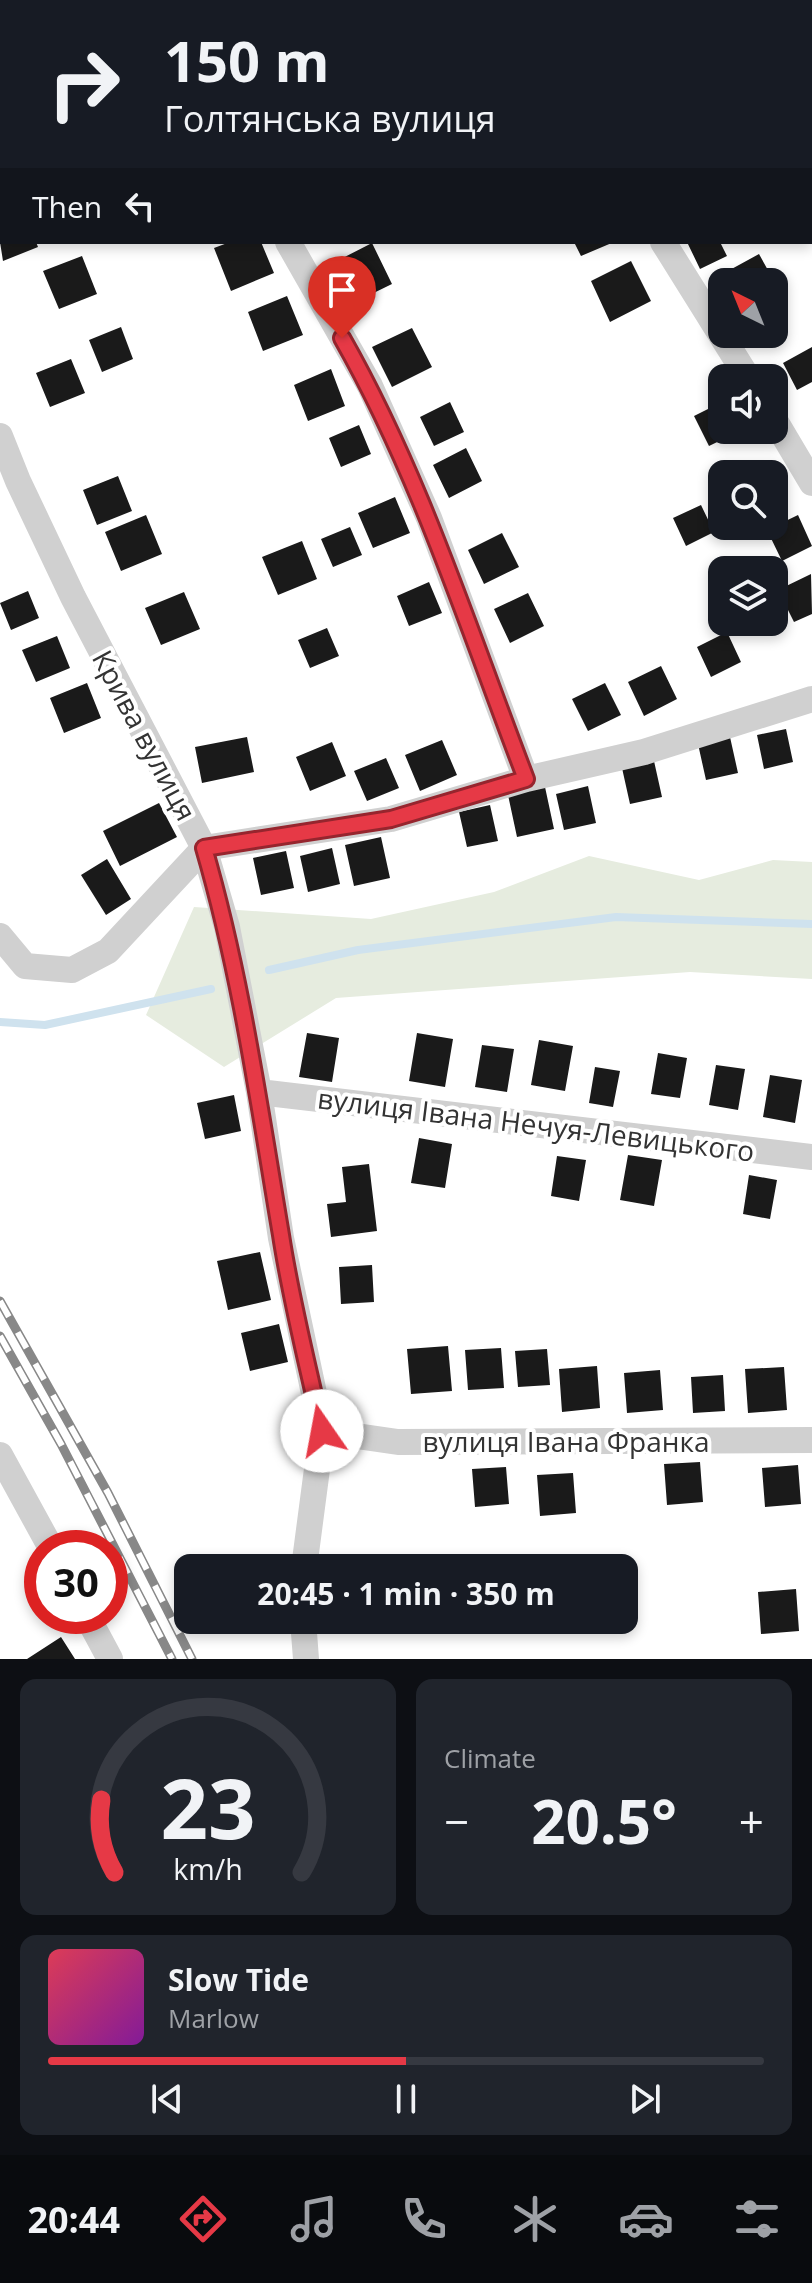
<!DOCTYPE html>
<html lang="en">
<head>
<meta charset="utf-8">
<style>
  :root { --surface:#171b24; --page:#20242c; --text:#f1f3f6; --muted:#9ea1a6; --line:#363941; --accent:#e63946 }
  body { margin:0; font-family:"Open Sans",sans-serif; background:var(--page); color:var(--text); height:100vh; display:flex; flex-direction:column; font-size:30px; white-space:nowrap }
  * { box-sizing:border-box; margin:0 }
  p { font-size:26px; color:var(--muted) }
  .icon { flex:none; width:44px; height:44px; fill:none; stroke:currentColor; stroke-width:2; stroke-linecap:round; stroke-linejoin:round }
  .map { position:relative; height:1659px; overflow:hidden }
  .details { display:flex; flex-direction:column; gap:20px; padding:20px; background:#0d0f14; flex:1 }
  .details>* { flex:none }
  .top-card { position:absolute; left:0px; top:0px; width:812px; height:244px; box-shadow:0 4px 12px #0003; background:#171b24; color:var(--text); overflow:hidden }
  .needle { width:52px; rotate:317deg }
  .fabs { position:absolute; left:708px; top:268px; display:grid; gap:16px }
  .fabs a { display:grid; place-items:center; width:80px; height:80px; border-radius:16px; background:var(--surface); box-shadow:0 4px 12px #0003; font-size:40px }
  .speed { position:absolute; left:24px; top:1530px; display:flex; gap:16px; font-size:40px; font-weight:700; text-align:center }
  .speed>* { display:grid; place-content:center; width:104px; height:104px; border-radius:50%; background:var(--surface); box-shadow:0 4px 12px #0003; line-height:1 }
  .speed .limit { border:12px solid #d22; background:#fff; color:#111 }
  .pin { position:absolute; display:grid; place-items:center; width:68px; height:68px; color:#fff; margin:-82px -34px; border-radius:50% 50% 50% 0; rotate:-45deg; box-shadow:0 0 8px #0007 }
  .pin .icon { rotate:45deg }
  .me { position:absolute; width:88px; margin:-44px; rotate:348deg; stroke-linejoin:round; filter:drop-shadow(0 0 6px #0008) }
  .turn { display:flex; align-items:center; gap:28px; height:168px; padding:0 32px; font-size:36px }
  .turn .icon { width:104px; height:104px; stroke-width:2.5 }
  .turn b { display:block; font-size:56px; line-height:68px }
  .then { display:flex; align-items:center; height:76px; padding:0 32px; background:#0003; gap:16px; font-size:30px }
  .big { font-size:60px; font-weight:700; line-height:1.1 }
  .details .widget { flex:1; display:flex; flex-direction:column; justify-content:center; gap:12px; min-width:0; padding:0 28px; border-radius:16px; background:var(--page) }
  .details .dial { align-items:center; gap:0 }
  .dial svg { height:208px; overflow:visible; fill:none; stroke:var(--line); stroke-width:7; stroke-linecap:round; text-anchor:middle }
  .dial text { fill:var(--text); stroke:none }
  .song { display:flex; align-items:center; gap:24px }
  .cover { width:96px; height:96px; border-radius:12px; background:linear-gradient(135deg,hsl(350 70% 55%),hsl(290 70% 35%)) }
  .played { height:8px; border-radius:4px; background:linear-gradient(90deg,var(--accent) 50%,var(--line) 50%) }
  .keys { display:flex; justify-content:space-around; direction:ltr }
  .heat { display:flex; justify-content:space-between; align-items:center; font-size:44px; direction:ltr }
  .details .tiles { flex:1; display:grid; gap:20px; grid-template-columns:1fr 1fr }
  .widget:last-child { grid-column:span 2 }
  .trip { position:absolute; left:174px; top:1554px; width:464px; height:80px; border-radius:16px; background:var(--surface); box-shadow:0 4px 12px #0003; font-weight:700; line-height:80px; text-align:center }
  .tabs { display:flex; height:128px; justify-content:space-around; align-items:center; background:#090b0e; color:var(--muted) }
  .tabs .icon { width:56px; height:56px }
  .tabs .on { color:var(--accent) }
  .tabs b { font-size:36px; color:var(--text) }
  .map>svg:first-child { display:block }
  .green { fill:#e6ecdf }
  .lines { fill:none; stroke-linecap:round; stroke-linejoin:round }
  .stream { stroke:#cfe2ee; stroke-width:8 }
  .building { fill:#1a1a1a }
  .minor { stroke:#d0d0d0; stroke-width:26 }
  .rail-casing { stroke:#888; stroke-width:9 }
  .rail { stroke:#fff; stroke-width:6; stroke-dasharray:18; stroke-linecap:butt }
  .route-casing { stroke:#96252e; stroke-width:20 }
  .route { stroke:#e63946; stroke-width:14 }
  .labels { text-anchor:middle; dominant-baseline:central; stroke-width:8; stroke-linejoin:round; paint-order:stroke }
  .street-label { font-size:28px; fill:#333; stroke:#fff }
</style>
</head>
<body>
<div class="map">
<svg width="812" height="1659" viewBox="0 0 812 1659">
  <rect width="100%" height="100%" fill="#fff"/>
  <path class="green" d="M 589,856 L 699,880 L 773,860 L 812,862 L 812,979 L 690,972 L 336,998 L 224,1067 L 146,1015 L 194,907 L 371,919 L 494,892 Z"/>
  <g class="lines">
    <path class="stream" d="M 269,970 L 358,950 L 616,917 L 812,924
      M 0,1022 L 45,1025 L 211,989"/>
  </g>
  <path class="building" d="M 0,242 L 36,242 L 38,247 L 3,261 Z
    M 230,242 L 261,242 L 274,273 L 231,291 L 214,248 Z
    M 574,242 L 614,242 L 581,256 Z
    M 687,242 L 720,242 L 727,256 L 700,269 Z
    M 372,243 L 392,284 L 351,304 L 331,264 Z
    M 759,254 L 779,290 L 774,293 L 774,282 L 722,282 L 722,287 L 717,277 Z
    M 82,256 L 97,294 L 59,309 L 43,271 Z
    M 631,261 L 651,301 L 610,322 L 591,281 Z
    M 287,296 L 303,335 L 263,351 L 248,312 Z
    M 121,327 L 133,359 L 102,372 L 89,340 Z
    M 412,328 L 432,367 L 392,387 L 372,347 Z
    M 812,347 L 812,382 L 797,390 L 783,363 Z
    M 71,359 L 85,393 L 50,407 L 36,373 Z
    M 331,369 L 345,406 L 308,421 L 294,385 Z
    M 450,402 L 464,432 L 434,446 L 420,417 Z
    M 722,402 L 722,430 L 742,430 L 709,446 L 694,416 Z
    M 359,425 L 371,454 L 341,467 L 329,438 Z
    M 466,448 L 482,481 L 449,498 L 433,465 Z
    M 118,476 L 132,511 L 97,525 L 83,490 Z
    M 395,497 L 410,533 L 373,548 L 358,513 Z
    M 701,505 L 714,532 L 686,546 L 673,518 Z
    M 146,515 L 162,554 L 121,571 L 105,532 Z
    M 798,515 L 812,546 L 782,561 L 767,530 Z
    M 350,527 L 362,555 L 333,567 L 321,539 Z
    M 502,533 L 519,567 L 484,584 L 468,550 Z
    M 302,541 L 317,579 L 278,595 L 262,557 Z
    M 811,574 L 812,614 L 794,622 L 778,590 Z
    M 429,582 L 442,613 L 409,626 L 397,596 Z
    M 28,591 L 39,618 L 11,630 L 0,603 Z
    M 184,592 L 200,629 L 161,645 L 145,608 Z
    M 528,593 L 544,626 L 510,643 L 494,609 Z
    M 327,628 L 339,656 L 310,668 L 298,640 Z
    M 727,632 L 741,662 L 711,677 L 697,647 Z
    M 57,636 L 70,668 L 36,682 L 22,650 Z
    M 661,666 L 677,699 L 644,716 L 628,682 Z
    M 87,683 L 101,718 L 64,733 L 50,698 Z
    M 605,683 L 621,715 L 588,731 L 572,699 Z
    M 786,729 L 793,762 L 764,769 L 757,735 Z
    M 247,737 L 254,772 L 202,783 L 195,747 Z
    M 730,737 L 738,773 L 706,780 L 698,744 Z
    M 442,740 L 457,775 L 420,791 L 405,755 Z
    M 332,742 L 346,776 L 310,791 L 296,757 Z
    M 386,758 L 399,788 L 367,801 L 354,771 Z
    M 654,761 L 662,797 L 630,804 L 622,768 Z
    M 588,786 L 596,823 L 564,830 L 556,794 Z
    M 545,787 L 554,829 L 517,837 L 508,795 Z
    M 159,803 L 177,837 L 120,866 L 103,831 Z
    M 490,805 L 498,841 L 467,847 L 459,812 Z
    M 381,837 L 390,878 L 354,886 L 345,845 Z
    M 332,848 L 340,884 L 308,892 L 300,856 Z
    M 286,851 L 294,888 L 261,895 L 253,858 Z
    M 107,859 L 131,899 L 106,915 L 81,875 Z
    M 307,1033 L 339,1038 L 332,1082 L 299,1077 Z
    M 417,1033 L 453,1039 L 445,1087 L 409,1081 Z
    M 539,1040 L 573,1046 L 565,1091 L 531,1085 Z
    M 482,1045 L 514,1049 L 507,1092 L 475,1087 Z
    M 658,1053 L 687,1058 L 680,1098 L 651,1094 Z
    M 716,1065 L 745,1069 L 738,1110 L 709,1105 Z
    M 595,1067 L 620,1071 L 613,1107 L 589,1103 Z
    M 770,1075 L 802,1080 L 795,1123 L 763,1117 Z
    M 234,1095 L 241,1131 L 205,1139 L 197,1103 Z
    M 419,1138 L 452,1144 L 445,1188 L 411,1183 Z
    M 628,1155 L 662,1160 L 654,1206 L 620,1200 Z
    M 557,1156 L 586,1160 L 579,1201 L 551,1196 Z
    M 369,1164 L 377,1231 L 331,1237 L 327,1204 L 346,1202 L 342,1167 Z
    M 749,1175 L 777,1180 L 770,1219 L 743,1214 Z
    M 260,1252 L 271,1300 L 228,1310 L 217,1261 Z
    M 372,1265 L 374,1302 L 341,1304 L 339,1267 Z
    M 279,1324 L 288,1362 L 250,1371 L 241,1333 Z
    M 448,1346 L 452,1391 L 411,1394 L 407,1349 Z
    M 501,1348 L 504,1388 L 468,1390 L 465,1350 Z
    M 547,1349 L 550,1385 L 518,1387 L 515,1351 Z
    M 597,1366 L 600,1408 L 562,1412 L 559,1369 Z
    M 784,1367 L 787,1410 L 748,1413 L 745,1369 Z
    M 660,1370 L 663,1410 L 627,1413 L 624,1373 Z
    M 723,1375 L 725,1411 L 693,1413 L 691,1377 Z
    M 700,1462 L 703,1502 L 667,1505 L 664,1464 Z
    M 798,1465 L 801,1504 L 765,1507 L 762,1468 Z
    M 506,1467 L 509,1504 L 475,1507 L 472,1469 Z
    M 573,1473 L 576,1513 L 540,1516 L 537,1475 Z
    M 796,1589 L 799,1631 L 761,1634 L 758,1592 Z
    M 61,1637 L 75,1659 L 27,1659 Z"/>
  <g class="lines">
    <path class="minor" d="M 147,0 L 149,2
      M 494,0 L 496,2
      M 810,77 L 812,76
      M 288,242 L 370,386 L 429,518 L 526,779
      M 663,242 L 748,378
      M 774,419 L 812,483
      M 0,436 L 18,481 L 73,597 L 204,848 L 227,927 L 259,1092 L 281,1238 L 322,1431 L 304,1568
      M 0,936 L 25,966 L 72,970 L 108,951 L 204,848 L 391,819 L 526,779 L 644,752 L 812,699
      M 259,1092 L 812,1157
      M 322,1431 L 398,1442 L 812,1440
      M 0,1455 L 51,1548
      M 87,1616 L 110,1659
      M 303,1620 L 306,1659"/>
    <defs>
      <path id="rail" d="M 0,1301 L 108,1493 L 192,1659
        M 0,1336 L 61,1444 L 172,1659"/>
    </defs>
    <use href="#rail" class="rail-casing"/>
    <use href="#rail" class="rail"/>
  </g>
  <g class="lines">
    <defs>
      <path id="route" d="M 322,1431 C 308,1366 291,1301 281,1235 C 259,1105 241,975 204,848 L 391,819 L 526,779 C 469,631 421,477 342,338"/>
    </defs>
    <use href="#route" class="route-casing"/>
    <use href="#route" class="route"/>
  </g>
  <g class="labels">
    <g class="street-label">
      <text transform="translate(145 735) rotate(62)">Крива вулиця</text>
      <text transform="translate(536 1124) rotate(7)">вулиця Івана Нечуя-Левицького</text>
      <text x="566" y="1441">вулиця Івана Франка</text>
    </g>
  </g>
</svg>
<div class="fabs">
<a><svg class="needle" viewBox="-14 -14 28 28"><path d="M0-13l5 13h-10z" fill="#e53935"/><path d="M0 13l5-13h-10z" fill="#9ea1a6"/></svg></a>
<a><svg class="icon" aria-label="sound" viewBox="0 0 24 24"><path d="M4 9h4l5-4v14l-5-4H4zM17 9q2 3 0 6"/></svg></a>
<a><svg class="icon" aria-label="search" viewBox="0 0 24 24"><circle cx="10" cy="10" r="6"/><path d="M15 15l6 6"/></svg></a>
<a><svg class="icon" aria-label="layers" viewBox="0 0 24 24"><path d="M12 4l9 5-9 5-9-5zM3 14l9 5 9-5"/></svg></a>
</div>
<div class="speed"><div class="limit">30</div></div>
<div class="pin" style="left:342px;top:338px;background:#d93025"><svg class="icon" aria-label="arrive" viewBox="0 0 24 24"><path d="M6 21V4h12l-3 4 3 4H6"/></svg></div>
<svg class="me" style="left:322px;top:1431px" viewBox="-20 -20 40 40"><circle r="19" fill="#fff"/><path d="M0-13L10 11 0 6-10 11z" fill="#e63946"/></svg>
<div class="trip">20:45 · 1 min · 350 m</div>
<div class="top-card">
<div class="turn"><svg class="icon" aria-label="right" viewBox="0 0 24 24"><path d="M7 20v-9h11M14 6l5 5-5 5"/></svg><div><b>150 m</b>Голтянська вулиця</div></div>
<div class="then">Then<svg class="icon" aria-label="left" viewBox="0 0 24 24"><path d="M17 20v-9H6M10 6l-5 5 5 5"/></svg></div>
</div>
</div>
<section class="details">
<div class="tiles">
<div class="widget dial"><svg viewBox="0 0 100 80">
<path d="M14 69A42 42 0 1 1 86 69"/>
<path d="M14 69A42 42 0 0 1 9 41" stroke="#e63946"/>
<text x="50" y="56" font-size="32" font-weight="700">23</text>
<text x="50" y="72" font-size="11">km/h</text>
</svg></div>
<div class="widget"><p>Climate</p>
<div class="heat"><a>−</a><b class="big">20.5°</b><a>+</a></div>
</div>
<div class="widget">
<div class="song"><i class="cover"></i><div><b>Slow Tide</b><p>Marlow</p></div></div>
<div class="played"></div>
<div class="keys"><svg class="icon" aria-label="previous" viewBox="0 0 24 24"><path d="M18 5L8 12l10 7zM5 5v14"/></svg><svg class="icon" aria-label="pause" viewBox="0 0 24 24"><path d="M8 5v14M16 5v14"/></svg><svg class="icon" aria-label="next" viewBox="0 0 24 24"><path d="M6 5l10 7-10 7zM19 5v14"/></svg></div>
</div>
</div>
</section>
<nav class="tabs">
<b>20:44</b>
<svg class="icon on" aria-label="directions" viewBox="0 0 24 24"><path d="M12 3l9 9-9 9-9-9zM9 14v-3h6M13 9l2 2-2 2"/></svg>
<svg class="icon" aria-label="music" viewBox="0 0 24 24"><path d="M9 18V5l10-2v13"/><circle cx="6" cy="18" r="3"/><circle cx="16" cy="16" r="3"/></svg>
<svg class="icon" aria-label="phone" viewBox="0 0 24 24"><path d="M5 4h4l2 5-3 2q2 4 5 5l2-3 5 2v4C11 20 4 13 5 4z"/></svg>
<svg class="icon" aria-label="climate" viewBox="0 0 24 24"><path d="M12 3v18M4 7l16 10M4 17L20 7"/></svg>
<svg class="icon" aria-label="car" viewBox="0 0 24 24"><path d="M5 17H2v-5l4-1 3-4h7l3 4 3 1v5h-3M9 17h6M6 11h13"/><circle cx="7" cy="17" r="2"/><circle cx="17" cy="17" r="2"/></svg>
<svg class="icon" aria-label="filters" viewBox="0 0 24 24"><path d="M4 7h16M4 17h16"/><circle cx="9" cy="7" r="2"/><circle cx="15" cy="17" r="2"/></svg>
</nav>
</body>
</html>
